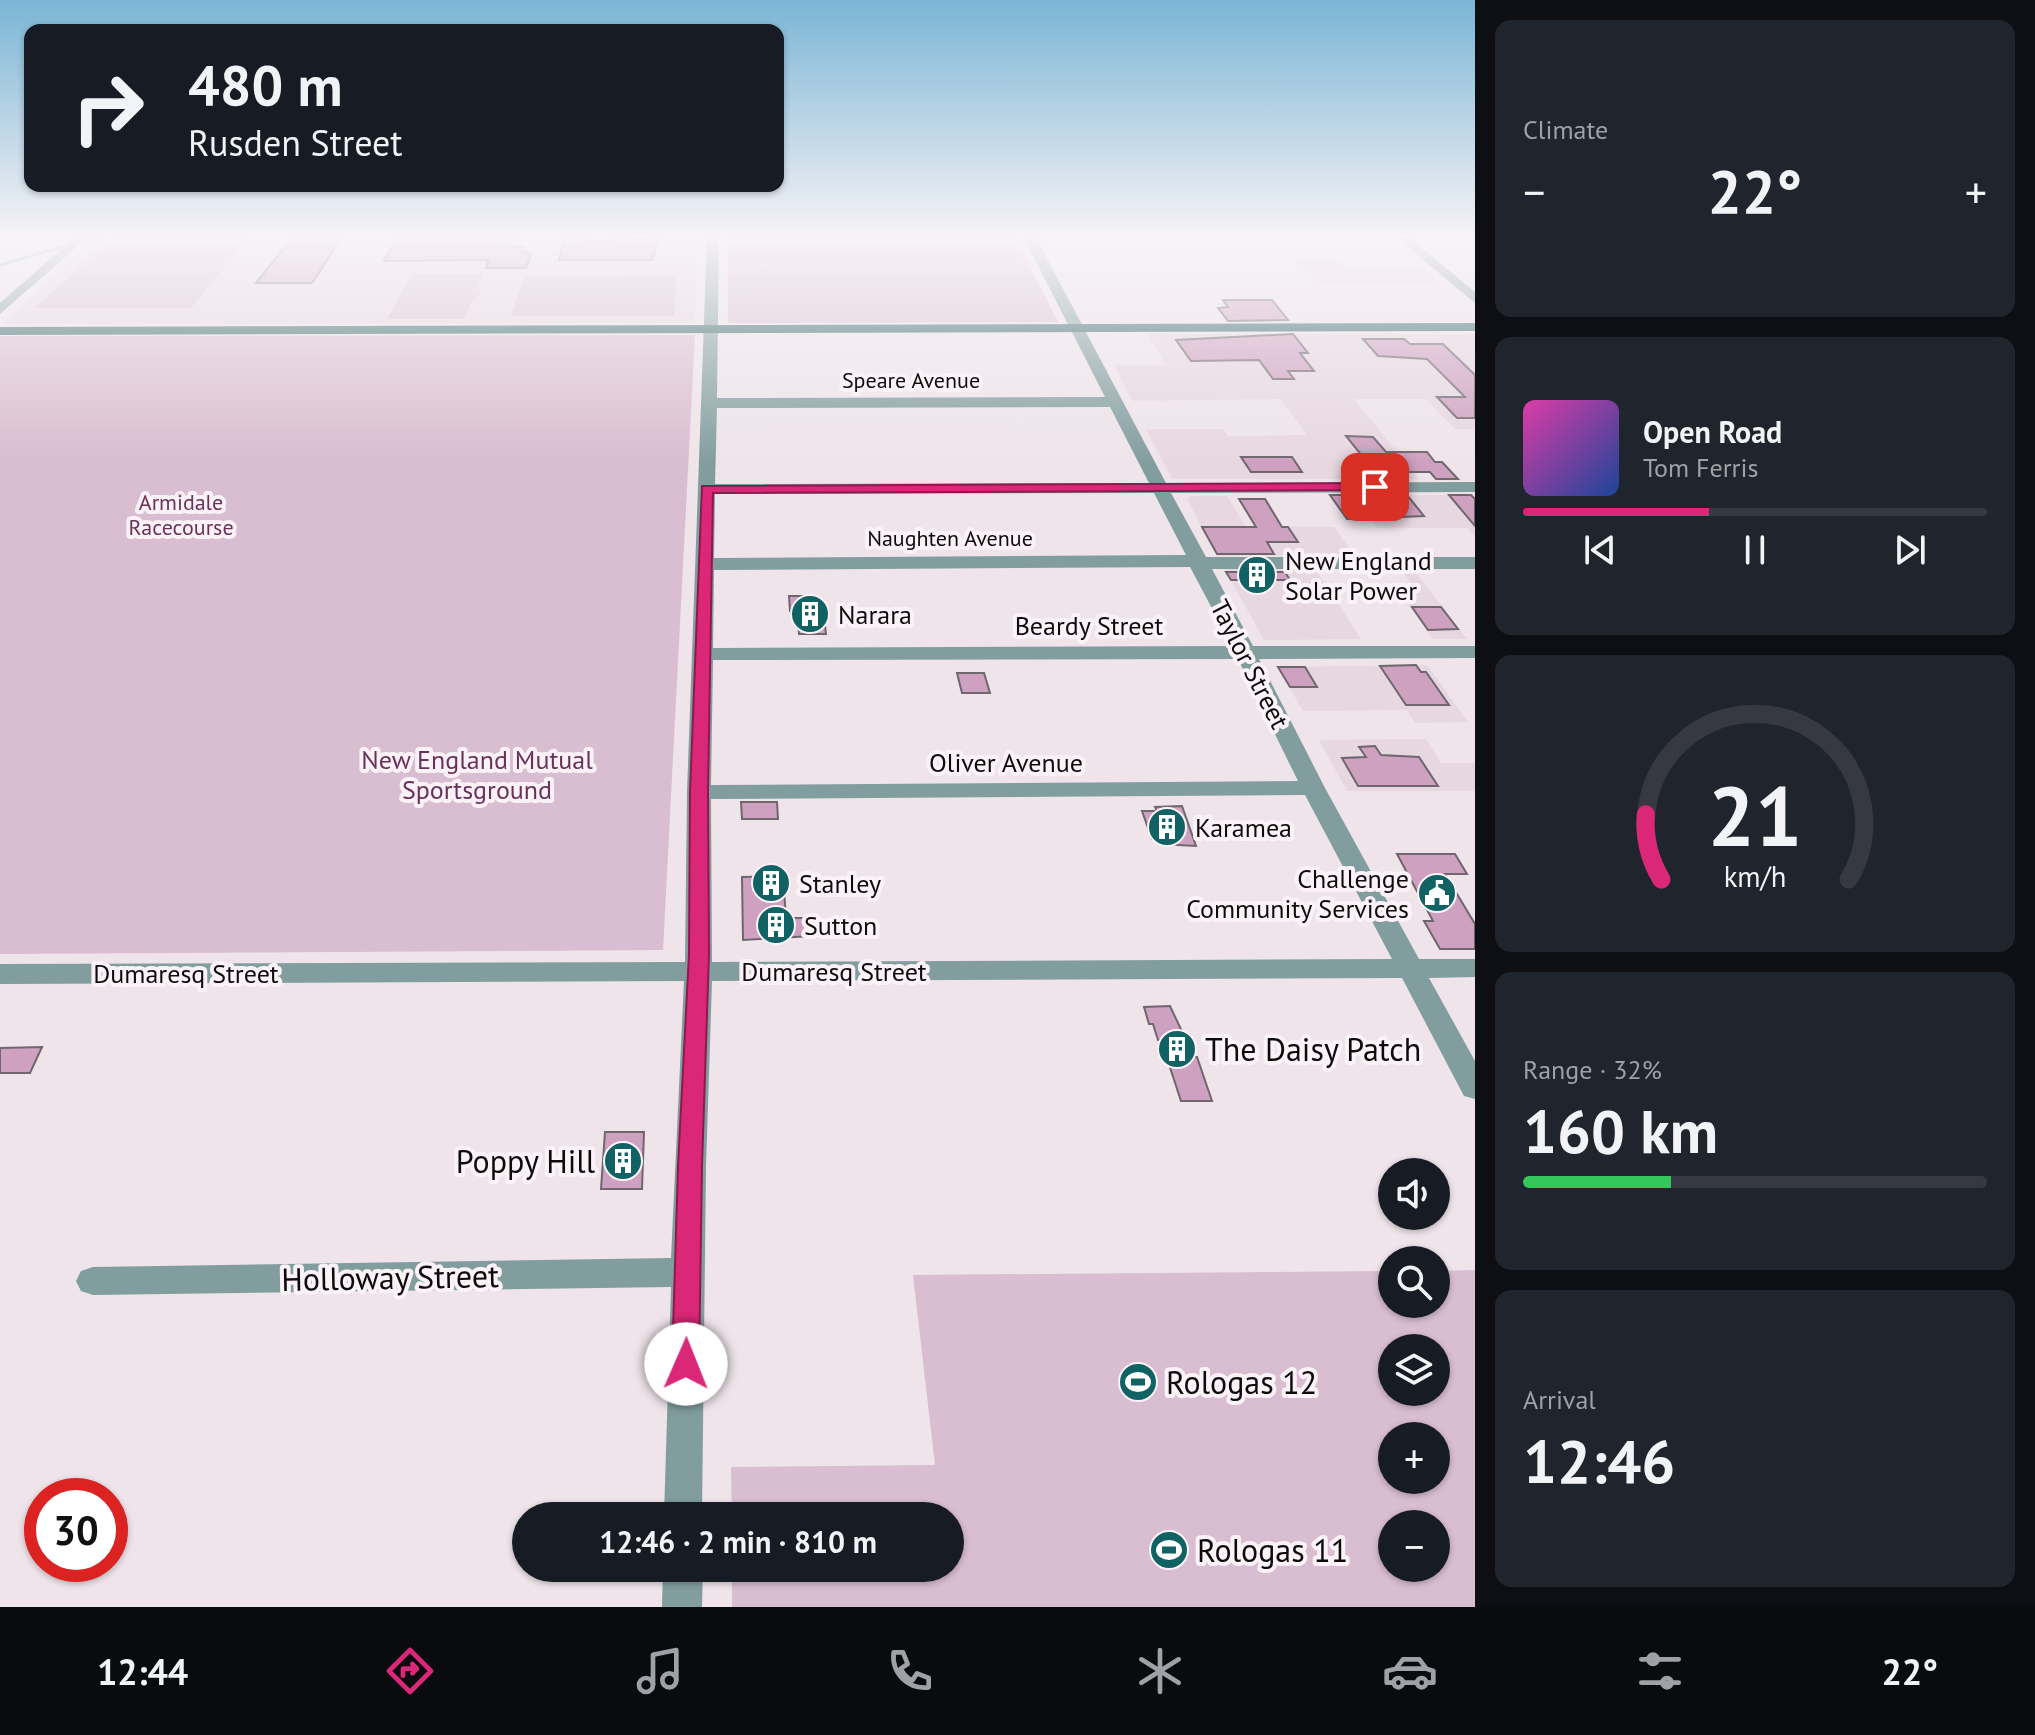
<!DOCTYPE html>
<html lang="en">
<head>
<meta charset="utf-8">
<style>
  :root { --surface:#171b24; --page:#20242c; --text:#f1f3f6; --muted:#9ea1a6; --line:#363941; --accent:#db2777 }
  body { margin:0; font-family:"PT Sans",sans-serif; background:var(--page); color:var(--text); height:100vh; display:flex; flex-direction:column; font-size:30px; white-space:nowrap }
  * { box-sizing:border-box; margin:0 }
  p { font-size:26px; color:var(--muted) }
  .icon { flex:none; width:44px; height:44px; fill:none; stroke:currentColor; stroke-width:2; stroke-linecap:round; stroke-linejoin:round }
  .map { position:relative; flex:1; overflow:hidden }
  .side { display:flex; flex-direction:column; gap:20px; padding:20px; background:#0d0f14; width:560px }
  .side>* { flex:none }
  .banner { position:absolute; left:24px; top:24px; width:760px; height:168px; border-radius:16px; box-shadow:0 2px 6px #0004; background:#171b24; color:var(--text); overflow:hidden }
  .tools { position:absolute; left:1378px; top:1158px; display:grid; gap:16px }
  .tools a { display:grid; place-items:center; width:72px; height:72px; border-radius:50%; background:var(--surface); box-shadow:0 2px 6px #0004; font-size:40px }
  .speed { position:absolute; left:24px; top:1478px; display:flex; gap:16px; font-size:40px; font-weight:700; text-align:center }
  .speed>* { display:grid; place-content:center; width:104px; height:104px; border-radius:50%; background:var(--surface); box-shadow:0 2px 6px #0004; line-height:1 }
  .speed .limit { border:12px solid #d22; background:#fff; color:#111 }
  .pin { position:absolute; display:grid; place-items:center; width:68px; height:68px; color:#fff; margin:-34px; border-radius:16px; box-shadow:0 4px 12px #0006 }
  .me { position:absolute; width:88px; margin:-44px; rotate:1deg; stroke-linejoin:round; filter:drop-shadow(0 0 6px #0008) }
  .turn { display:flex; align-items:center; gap:28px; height:168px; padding:0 32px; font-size:36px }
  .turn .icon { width:104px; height:104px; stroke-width:2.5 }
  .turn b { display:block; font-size:56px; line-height:68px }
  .big { font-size:60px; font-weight:700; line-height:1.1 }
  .side .card { flex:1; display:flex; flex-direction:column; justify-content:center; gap:12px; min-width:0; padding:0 28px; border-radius:16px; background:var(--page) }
  .side .dial { align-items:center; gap:0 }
  .dial svg { height:208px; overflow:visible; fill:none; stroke:var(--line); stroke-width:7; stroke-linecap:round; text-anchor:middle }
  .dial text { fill:var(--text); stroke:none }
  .song { display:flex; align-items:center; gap:24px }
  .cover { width:96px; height:96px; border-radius:12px; background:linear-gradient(135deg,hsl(320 70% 55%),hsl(220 70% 35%)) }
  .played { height:8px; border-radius:4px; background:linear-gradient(90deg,var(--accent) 40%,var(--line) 40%) }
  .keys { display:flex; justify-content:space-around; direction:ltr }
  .heat { display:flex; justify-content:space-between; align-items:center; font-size:44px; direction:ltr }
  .charge { height:12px; border-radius:6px; background:linear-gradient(90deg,#34c759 32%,var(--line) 0) }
  .trip { position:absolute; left:512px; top:1502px; width:452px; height:80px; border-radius:40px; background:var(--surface); box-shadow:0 2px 6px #0004; font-weight:700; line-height:80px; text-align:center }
  .menu { display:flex; height:128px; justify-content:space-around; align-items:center; background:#090b0e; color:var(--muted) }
  .menu .icon { width:56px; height:56px }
  .menu .on { color:var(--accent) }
  .menu b { font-size:36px; color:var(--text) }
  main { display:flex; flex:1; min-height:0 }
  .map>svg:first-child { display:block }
  .built { fill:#e7d7e1 }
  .green { fill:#d9bdd0; fill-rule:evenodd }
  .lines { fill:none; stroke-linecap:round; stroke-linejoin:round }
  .stream { stroke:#75b7b8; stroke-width:3 }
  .building { fill:#cea1c0; stroke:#6f676d; stroke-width:2 }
  .minor { fill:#829d9e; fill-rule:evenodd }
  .major { fill:#2a6061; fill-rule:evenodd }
  .route { fill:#db2777; stroke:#8e194d; stroke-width:2 }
  .labels { text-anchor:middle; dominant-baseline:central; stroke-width:8; stroke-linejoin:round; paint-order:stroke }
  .far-street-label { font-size:22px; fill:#0e0b0d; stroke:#fbf2f8 }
  .far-park-label { font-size:22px; fill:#69325a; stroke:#fbf2f8 }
  .poi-label { font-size:26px; fill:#0e0b0d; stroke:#fbf2f8; text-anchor:start }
  .street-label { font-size:26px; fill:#0e0b0d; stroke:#fbf2f8 }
  .park-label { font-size:26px; fill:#69325a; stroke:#fbf2f8 }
  .near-poi-label { font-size:32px; fill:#0e0b0d; stroke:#fbf2f8; text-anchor:start }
  .near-street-label { font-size:32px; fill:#0e0b0d; stroke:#fbf2f8 }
</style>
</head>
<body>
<main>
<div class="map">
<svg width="1475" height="1607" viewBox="0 0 1475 1607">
  <rect width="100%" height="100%" fill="#eee4ea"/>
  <path class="built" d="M 96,238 L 698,238 L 695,323 L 2,324 Z
    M 1296,260 L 1339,260 L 1348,269 L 1425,269 L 1444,286 L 1320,286 Z
    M 1148,334 L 1475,334 L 1475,429 L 1455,429 L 1426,399 L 1354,399 L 1419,479 L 1172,479 L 1146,429 L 1223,429 L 1228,436 L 1307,435 L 1280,399 L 1132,401 L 1114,365 L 1166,365 Z
    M 1330,495 L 1475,495 L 1475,537 L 1468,528 L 1378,528 L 1372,521 L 1349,521 Z
    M 1191,496 L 1227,496 L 1246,527 L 1334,527 L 1354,555 L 1217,556 L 1187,499 Z
    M 1314,567 L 1361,639 L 1264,640 L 1225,569 Z
    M 1399,567 L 1412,567 L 1467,639 L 1433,639 L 1397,589 L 1414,588 Z
    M 1427,665 L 1468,722 L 1415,723 L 1407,710 L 1303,711 L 1278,667 Z
    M 1426,739 L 1441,763 L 1475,763 L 1475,791 L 1347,791 L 1319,740 Z"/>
  <path class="green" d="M 728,238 L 1016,238 L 1058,322 L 728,323 Z
    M 110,239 L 249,239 L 191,308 L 35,308 Z
    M 412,274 L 483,274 L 478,288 L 481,294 L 472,301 L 464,319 L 387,319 Z
    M 677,276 L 674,316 L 511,316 L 524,277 Z
    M 695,335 L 663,950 L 0,954 L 0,336 Z
    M 1475,1270 L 1475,1607 L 732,1607 L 732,1568 L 950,1568 L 950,1516 L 732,1516 L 731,1467 L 935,1465 L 913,1275 L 1392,1271 L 1392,1304 L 1436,1304 L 1436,1271 ZM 1392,1348 L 1436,1348 L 1436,1392 L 1392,1392 ZM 1392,1436 L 1436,1436 L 1436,1480 L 1392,1480 ZM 1436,1524 L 1436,1568 L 1392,1568 L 1392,1524 Z"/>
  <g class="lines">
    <path class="stream" d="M 80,244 L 102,238
      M 0,265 L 62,247"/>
  </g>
  <path class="building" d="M 292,238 L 342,238 L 312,283 L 256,283 Z
    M 397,238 L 512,238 L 509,247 L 524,247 L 522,251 L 531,254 L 526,268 L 486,268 L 489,260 L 384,261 Z
    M 565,238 L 585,238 L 584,242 L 656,238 L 657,244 L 652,260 L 559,260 Z
    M 1223,300 L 1272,300 L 1288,320 L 1228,321 L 1218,308 L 1228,307 Z
    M 1293,334 L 1308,353 L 1300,353 L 1314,371 L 1288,371 L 1294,379 L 1273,379 L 1259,360 L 1191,361 L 1176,340 Z
    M 1363,339 L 1404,339 L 1410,344 L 1443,344 L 1475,375 L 1475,418 L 1457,418 L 1437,397 L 1465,397 L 1427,359 L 1378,356 Z
    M 1346,436 L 1373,437 L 1386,452 L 1427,452 L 1435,462 L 1442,462 L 1458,479 L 1436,479 L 1430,472 L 1375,472 Z
    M 1241,457 L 1292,457 L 1302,472 L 1251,472 Z
    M 1330,495 L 1407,495 L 1424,516 L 1347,519 Z
    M 1449,495 L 1471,495 L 1475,499 L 1475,526 Z
    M 1239,499 L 1265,499 L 1282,527 L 1288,527 L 1298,542 L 1267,542 L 1274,554 L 1217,554 L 1202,527 L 1256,527 Z
    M 1226,572 L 1285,572 L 1290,580 L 1231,580 Z
    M 789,596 L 805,596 L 806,603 L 816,603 L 816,608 L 823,608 L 826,634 L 799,634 L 797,611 L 790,611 Z
    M 1412,607 L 1441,607 L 1458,629 L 1428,630 Z
    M 1416,665 L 1421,672 L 1426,672 L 1449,705 L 1406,705 L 1380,666 Z
    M 1278,667 L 1305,667 L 1317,687 L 1290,687 Z
    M 957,673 L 984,673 L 990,693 L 962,693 Z
    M 1375,746 L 1381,755 L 1419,757 L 1438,786 L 1358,786 L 1342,758 L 1366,757 L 1359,747 Z
    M 741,802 L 777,802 L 778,819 L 742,819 Z
    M 1182,806 L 1196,846 L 1159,844 L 1156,839 L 1152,839 L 1142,811 L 1157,811 L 1155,807 Z
    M 1397,854 L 1455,854 L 1467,874 L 1445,874 L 1475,924 L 1475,949 L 1440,949 L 1424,921 L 1433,921 Z
    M 783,876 L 786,918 L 810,918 L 811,936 L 743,940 L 742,877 Z
    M 1170,1006 L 1194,1057 L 1197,1057 L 1212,1101 L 1181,1101 L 1161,1040 L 1158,1040 L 1153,1024 L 1149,1024 L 1144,1007 Z
    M 42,1047 L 30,1073 L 0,1073 L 0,1048 Z
    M 605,1132 L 644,1132 L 642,1189 L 601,1189 Z"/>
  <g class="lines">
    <path class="minor" d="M 74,238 L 87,238 L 0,314 L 0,303 Z
      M 707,238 L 719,238 L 717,398 L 1105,397 L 1024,238 L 1036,238 L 1166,483 L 1475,482 L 1475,492 L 1171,493 L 1206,557 L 1475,557 L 1475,569 L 1212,569 L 1253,646 L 1475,646 L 1475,658 L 1259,659 L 1325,788 L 1419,959 L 1475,959 L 1475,977 L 1429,978 L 1475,1061 L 1475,1099 L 1464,1096 L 1402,978 L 712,981 L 706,1166 L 702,1516 L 664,1516 L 671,1287 L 93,1295 L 81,1291 L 76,1281 L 81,1271 L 93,1267 L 671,1258 L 684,981 L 0,984 L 0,964 L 685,962 L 687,792 ZM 1110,407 L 1149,483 L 715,484 L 717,408 ZM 1154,493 L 1186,555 L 714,558 L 715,494 ZM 1190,567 L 1232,646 L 713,648 L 714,570 ZM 1238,659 L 1298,781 L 711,785 L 713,660 ZM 1305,795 L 1392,959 L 712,962 L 711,799 Z
      M 1397,238 L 1410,238 L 1475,292 L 1475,303 Z
      M 663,1568 L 703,1568 L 702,1607 L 662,1607 Z"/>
    <path class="major" d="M 1475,323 L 1475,331 L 0,335 L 0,327 Z"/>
  </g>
  <linearGradient id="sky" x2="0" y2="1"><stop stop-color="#7ab5d5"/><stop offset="0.51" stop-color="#f7f3f6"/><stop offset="1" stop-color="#f7f3f6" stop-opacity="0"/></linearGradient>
  <rect width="1475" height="463" fill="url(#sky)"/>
  <path class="route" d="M 1375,483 L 1382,487 L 1380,490 L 713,493 L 708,792 L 709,954 L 702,1166 L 699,1364 L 695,1372 L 686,1376 L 676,1372 L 672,1364 L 678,1166 L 689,954 L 690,792 L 702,486 Z"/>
  <defs>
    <symbol id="building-disc" viewBox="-11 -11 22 22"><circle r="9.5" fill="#116264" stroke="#fbf2f8"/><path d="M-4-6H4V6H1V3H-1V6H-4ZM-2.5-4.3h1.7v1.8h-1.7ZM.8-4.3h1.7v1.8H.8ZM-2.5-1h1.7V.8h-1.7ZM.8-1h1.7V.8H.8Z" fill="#fff"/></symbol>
    <symbol id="civic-disc" viewBox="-11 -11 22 22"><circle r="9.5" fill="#116264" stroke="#fbf2f8"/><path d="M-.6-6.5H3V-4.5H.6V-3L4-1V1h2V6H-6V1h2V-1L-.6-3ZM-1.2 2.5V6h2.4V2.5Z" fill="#fff"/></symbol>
    <symbol id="stadium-disc" viewBox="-11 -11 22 22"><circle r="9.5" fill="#116264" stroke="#fbf2f8"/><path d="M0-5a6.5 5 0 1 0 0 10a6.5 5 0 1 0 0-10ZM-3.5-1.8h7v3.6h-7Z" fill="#fff"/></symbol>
  </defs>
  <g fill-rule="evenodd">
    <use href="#building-disc" x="1235" y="553" width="44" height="44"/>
    <use href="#building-disc" x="788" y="592" width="44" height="44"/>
    <use href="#building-disc" x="1145" y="805" width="44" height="44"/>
    <use href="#building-disc" x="749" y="861" width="44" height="44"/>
    <use href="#civic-disc" x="1415" y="871" width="44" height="44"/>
    <use href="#building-disc" x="754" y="903" width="44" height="44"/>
    <use href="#building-disc" x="1155" y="1027" width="44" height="44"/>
    <use href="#building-disc" x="601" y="1139" width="44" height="44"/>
    <use href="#stadium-disc" x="1116" y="1360" width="44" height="44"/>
    <use href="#stadium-disc" x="1147" y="1528" width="44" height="44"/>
  </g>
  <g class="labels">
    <g class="far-street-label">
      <text x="911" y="380">Speare Avenue</text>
      <text x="950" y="538">Naughten Avenue</text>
    </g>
    <g class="far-park-label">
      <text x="181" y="502">Armidale<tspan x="181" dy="25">Racecourse</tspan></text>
    </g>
    <g class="poi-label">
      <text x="1285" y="560">New England<tspan x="1285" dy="30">Solar Power</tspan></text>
      <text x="838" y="614">Narara</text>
      <text x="1195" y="827">Karamea</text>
      <text x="1409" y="878" text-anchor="end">Challenge<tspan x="1409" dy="30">Community Services</tspan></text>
      <text x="799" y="883">Stanley</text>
      <text x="804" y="925">Sutton</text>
    </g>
    <g class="street-label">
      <text x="1089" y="625">Beardy Street</text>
      <text transform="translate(1250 664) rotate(63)">Taylor Street</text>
      <text x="1006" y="762">Oliver Avenue</text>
      <text x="834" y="971">Dumaresq Street</text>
      <text x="186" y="973">Dumaresq Street</text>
    </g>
    <g class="park-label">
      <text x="477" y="759">New England Mutual<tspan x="477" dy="30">Sportsground</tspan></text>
    </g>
    <g class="near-poi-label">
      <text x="1205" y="1049">The Daisy Patch</text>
      <text x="595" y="1161" text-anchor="end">Poppy Hill</text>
      <text x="1166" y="1382">Rologas 12</text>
      <text x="1197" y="1550">Rologas 11</text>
    </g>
    <g class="near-street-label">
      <text transform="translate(390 1277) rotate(-1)">Holloway Street</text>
    </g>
  </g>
</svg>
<div class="tools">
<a><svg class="icon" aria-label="sound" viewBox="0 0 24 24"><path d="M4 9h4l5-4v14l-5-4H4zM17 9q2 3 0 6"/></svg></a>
<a><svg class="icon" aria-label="search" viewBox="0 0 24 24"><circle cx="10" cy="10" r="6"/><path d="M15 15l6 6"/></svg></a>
<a><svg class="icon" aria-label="layers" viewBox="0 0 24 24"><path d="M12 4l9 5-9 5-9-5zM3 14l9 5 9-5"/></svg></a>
<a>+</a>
<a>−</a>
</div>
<div class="speed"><div class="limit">30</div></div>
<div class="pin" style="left:1375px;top:487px;background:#d93025"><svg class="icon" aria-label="arrive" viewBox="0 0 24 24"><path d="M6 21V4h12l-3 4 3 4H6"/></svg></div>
<svg class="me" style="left:686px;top:1364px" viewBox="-20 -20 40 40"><circle r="19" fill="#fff"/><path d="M0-13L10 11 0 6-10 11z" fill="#db2777"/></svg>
<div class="trip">12:46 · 2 min · 810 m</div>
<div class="banner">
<div class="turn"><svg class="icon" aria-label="right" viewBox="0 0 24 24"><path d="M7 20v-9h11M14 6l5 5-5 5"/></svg><div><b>480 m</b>Rusden Street</div></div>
</div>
</div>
<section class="side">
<div class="card"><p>Climate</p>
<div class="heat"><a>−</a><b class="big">22°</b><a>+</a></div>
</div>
<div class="card">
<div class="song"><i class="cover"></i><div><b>Open Road</b><p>Tom Ferris</p></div></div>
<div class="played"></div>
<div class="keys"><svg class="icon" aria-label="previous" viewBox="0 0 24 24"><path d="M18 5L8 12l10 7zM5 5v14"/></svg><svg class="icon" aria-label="pause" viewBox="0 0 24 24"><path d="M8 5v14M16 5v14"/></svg><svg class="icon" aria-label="next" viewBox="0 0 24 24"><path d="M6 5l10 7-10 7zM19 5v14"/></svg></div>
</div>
<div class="card dial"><svg viewBox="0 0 100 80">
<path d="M14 69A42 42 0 1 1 86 69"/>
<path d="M14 69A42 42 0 0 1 8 44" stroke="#db2777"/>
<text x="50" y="56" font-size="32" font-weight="700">21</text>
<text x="50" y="72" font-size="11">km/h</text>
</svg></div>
<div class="card"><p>Range · 32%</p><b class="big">160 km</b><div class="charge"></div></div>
<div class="card"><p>Arrival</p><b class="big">12:46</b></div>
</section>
</main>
<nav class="menu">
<b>12:44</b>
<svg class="icon on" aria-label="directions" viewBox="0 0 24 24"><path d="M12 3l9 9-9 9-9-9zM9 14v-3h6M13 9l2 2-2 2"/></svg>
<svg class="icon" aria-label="music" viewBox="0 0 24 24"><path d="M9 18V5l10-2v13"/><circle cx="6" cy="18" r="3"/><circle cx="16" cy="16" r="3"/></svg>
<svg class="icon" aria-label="phone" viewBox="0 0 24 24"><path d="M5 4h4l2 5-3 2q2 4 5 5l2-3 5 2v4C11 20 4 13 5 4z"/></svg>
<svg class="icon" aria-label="climate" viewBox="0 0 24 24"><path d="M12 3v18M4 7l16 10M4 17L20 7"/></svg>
<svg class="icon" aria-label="car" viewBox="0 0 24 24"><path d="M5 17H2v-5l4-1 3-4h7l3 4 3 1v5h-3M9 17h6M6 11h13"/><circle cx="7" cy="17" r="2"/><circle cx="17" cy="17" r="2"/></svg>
<svg class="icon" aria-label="filters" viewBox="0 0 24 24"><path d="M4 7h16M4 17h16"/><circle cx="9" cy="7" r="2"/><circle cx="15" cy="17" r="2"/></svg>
<b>22°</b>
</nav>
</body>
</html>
